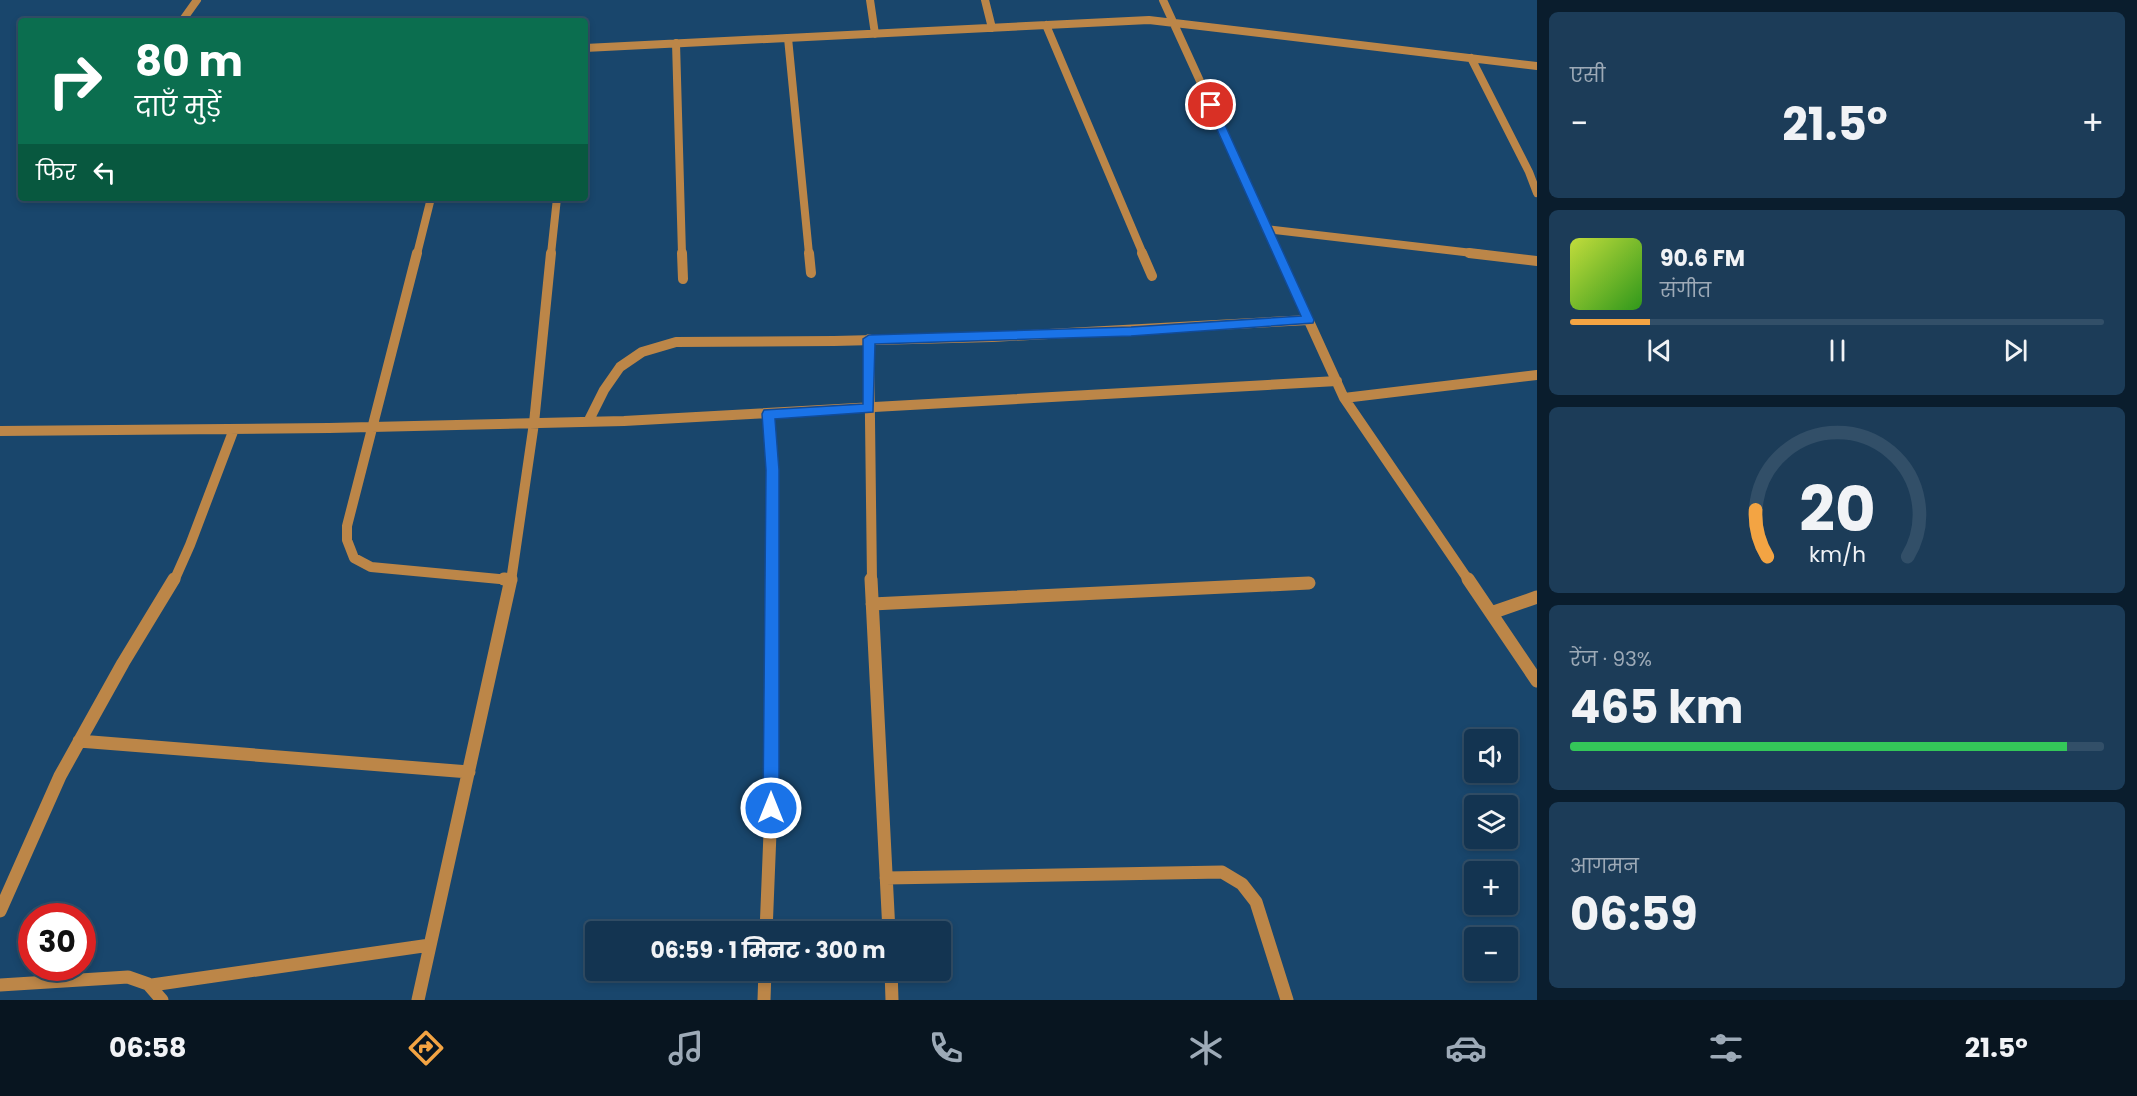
<!DOCTYPE html>
<html lang="hi">
<head>
<meta charset="utf-8">
<style>
  :root { --surface:#133451; --page:#1c3c58; --text:#f1f3f6; --muted:#9daab7; --line:#324f68; --accent:#f3a443 }
  body { margin:0; font-family:Poppins,"Noto Sans Devanagari",sans-serif; background:var(--page); color:var(--text); height:100vh; display:flex; flex-direction:column; font-size:22px; white-space:nowrap }
  * { box-sizing:border-box; margin:0 }
  p { font-size:20px; color:var(--muted) }
  .icon { flex:none; width:33px; height:33px; fill:none; stroke:currentColor; stroke-width:2; stroke-linecap:round; stroke-linejoin:round }
  .map { position:relative; flex:1; overflow:hidden }
  .panel { display:flex; flex-direction:column; gap:12px; padding:12px; background:#0a1d2d; width:600px }
  .panel>* { flex:none }
  .banner { position:absolute; left:18px; top:18px; width:570px; height:183px; border-radius:6px; box-shadow:0 3px 9px #0003,0 0 0 2px var(--line); background:#0b6e4f; color:#fff; overflow:hidden }
  .fabs { position:absolute; left:1464px; top:729px; display:grid; gap:12px }
  .fabs a { display:grid; place-items:center; width:54px; height:54px; border-radius:6px; background:var(--surface); box-shadow:0 3px 9px #0003,0 0 0 2px var(--line); font-size:30px }
  .speed { position:absolute; left:18px; top:903px; display:flex; gap:12px; font-size:30px; font-weight:700; text-align:center }
  .speed>* { display:grid; place-content:center; width:78px; height:78px; border-radius:50%; background:var(--surface); box-shadow:0 3px 9px #0003,0 0 0 2px var(--line); line-height:1 }
  .speed .limit { border:9px solid #d22; background:#fff; color:#111 }
  .pin { position:absolute; display:grid; place-items:center; width:51px; height:51px; color:#fff; margin:-26px; border:3px solid #fff; border-radius:50%; box-shadow:0 2px 6px #0007 }
  .me { position:absolute; width:66px; margin:-33px; rotate:0deg; stroke-linejoin:round; filter:drop-shadow(0 0 4px #0008) }
  .turn { display:flex; align-items:center; gap:21px; height:126px; padding:0 18px; font-size:27px }
  .turn .icon { width:78px; height:78px; stroke-width:2.5 }
  .turn b { display:block; font-size:42px; line-height:51px }
  .then { display:flex; align-items:center; height:57px; padding:0 18px; background:#0003; gap:12px; font-size:22px }
  .big { font-size:45px; font-weight:700; line-height:1.1 }
  .panel .widget { flex:1; display:flex; flex-direction:column; justify-content:center; gap:9px; min-width:0; padding:0 21px; border-radius:9px; background:var(--page) }
  .panel .dial { align-items:center; gap:0 }
  .dial svg { height:156px; overflow:visible; fill:none; stroke:var(--line); stroke-width:7; stroke-linecap:round; text-anchor:middle }
  .dial text { fill:var(--text); stroke:none }
  .song { display:flex; align-items:center; gap:18px }
  .cover { width:72px; height:72px; border-radius:9px; background:linear-gradient(135deg,hsl(70 70% 55%),hsl(110 70% 35%)) }
  .played { height:6px; border-radius:3px; background:linear-gradient(90deg,var(--accent) 15%,var(--line) 15%) }
  .keys { display:flex; justify-content:space-around; direction:ltr }
  .heat { display:flex; justify-content:space-between; align-items:center; font-size:33px; direction:ltr }
  .charge { height:9px; border-radius:4px; background:linear-gradient(90deg,#34c759 93%,var(--line) 0) }
  .trip { position:absolute; left:585px; top:921px; width:366px; height:60px; border-radius:6px; background:var(--surface); box-shadow:0 3px 9px #0003,0 0 0 2px var(--line); font-weight:700; line-height:60px; text-align:center }
  .dock { display:flex; height:96px; justify-content:space-around; align-items:center; background:#081520; color:var(--muted) }
  .dock .icon { width:42px; height:42px }
  .dock .active { color:var(--accent) }
  .dock b { font-size:27px; color:var(--text) }
  main { display:flex; flex:1; min-height:0 }
  .map>svg:first-child { display:block }
  .lines { fill:none; stroke-linecap:round; stroke-linejoin:round }
  .minor-far2 { stroke:#bc8648; stroke-width:8 }
  .minor-far1 { stroke:#bc8648; stroke-width:10 }
  .minor { stroke:#bc8648; stroke-width:13 }
  .route { fill:#1a73e8; stroke:#114b97; stroke-width:1.5 }
</style>
</head>
<body>
<main>
<div class="map">
<svg width="1537" height="1000" viewBox="0 0 1537 1000">
  <rect width="100%" height="100%" fill="#19466c"/>
  <g class="lines">
    <path class="minor-far2" d="M 870,0 L 875,34
      M 985,0 L 992,28
      M 1163,0 L 1279,254
      M 182,21 L 197,0
      M 1046,25 L 1143,254
      M 788,38 L 809,254
      M 676,43 L 682,254
      M 585,48 L 1149,20 L 1537,66
      M 1471,58 L 1529,172 L 1537,193
      M 1266,229 L 1481,254
      M 417,254 L 431,198
      M 551,254 L 557,198"/>
    <path class="minor-far1" d="M 417,253 L 347,526 L 347,540 L 354,558 L 371,567 L 511,580
      M 682,253 L 683,279
      M 809,253 L 811,273
      M 1142,253 L 1152,276
      M 1278,253 L 1344,398 L 1469,581
      M 1469,253 L 1537,261
      M 869,339 L 872,581
      M 1344,398 L 1537,375
      M 768,414 L 773,470 L 772,581
      M 588,422 L 604,390 L 620,367 L 642,352 L 676,342 L 834,341 L 992,337 L 1308,320
      M 0,431 L 329,428 L 624,421 L 1337,381
      M 174,581 L 190,545 L 234,429
      M 511,581 L 534,423 L 551,253"/>
    <path class="minor" d="M 504,579 L 511,580
      M 871,579 L 889,932
      M 1468,579 L 1537,681
      M 872,604 L 1309,583
      M 1491,613 L 1537,597
      M 79,741 L 469,772
      M 886,878 L 1222,872 L 1242,884 L 1256,902 L 1287,1000
      M 0,911 L 60,776 L 123,663 L 174,579
      M 766,932 L 771,808 L 772,579
      M 891,970 L 892,1000
      M 0,985 L 128,977 L 148,984 L 162,1000
      M 152,985 L 430,945
      M 418,1000 L 511,579
      M 764,1000 L 765,970"/>
  </g>
  <path class="route" d="M 1211,102 L 1216,105 L 1314,320 L 1313,323 L 1131,336 L 875,344 L 873,412 L 775,419 L 779,470 L 779,808 L 777,813 L 771,816 L 765,813 L 763,808 L 766,470 L 762,414 L 764,410 L 863,404 L 863,339 L 869,335 L 1131,327 L 1301,316 L 1206,105 Z"/>
</svg>
<div class="fabs">
<a><svg class="icon" aria-label="sound" viewBox="0 0 24 24"><path d="M4 9h4l5-4v14l-5-4H4zM17 9q2 3 0 6"/></svg></a>
<a><svg class="icon" aria-label="layers" viewBox="0 0 24 24"><path d="M12 4l9 5-9 5-9-5zM3 14l9 5 9-5"/></svg></a>
<a>+</a>
<a>−</a>
</div>
<div class="speed"><div class="limit">30</div></div>
<div class="pin" style="left:1211px;top:105px;background:#d93025"><svg class="icon" aria-label="arrive" viewBox="0 0 24 24"><path d="M6 21V4h12l-3 4 3 4H6"/></svg></div>
<svg class="me" style="left:771px;top:808px" viewBox="-20 -20 40 40"><circle r="17" fill="#1a73e8" stroke="#fff" stroke-width="3"/><path d="M0-11L8 9 0 5-8 9z" fill="#fff"/></svg>
<div class="trip">06:59 · 1 मिनट · 300 m</div>
<div class="banner">
<div class="turn"><svg class="icon" aria-label="right" viewBox="0 0 24 24"><path d="M7 20v-9h11M14 6l5 5-5 5"/></svg><div><b>80 m</b>दाएँ मुड़ें</div></div>
<div class="then">फिर<svg class="icon" aria-label="left" viewBox="0 0 24 24"><path d="M17 20v-9H6M10 6l-5 5 5 5"/></svg></div>
</div>
</div>
<section class="panel">
<div class="widget"><p>एसी</p>
<div class="heat"><a>−</a><b class="big">21.5°</b><a>+</a></div>
</div>
<div class="widget">
<div class="song"><i class="cover"></i><div><b>90.6 FM</b><p>संगीत</p></div></div>
<div class="played"></div>
<div class="keys"><svg class="icon" aria-label="previous" viewBox="0 0 24 24"><path d="M18 5L8 12l10 7zM5 5v14"/></svg><svg class="icon" aria-label="pause" viewBox="0 0 24 24"><path d="M8 5v14M16 5v14"/></svg><svg class="icon" aria-label="next" viewBox="0 0 24 24"><path d="M6 5l10 7-10 7zM19 5v14"/></svg></div>
</div>
<div class="widget dial"><svg viewBox="0 0 100 80">
<path d="M14 69A42 42 0 1 1 86 69"/>
<path d="M14 69A42 42 0 0 1 8 45" stroke="#f3a443"/>
<text x="50" y="56" font-size="32" font-weight="700">20</text>
<text x="50" y="72" font-size="11">km/h</text>
</svg></div>
<div class="widget"><p>रेंज · 93%</p><b class="big">465 km</b><div class="charge"></div></div>
<div class="widget"><p>आगमन</p><b class="big">06:59</b></div>
</section>
</main>
<nav class="dock">
<b>06:58</b>
<svg class="icon active" aria-label="directions" viewBox="0 0 24 24"><path d="M12 3l9 9-9 9-9-9zM9 14v-3h6M13 9l2 2-2 2"/></svg>
<svg class="icon" aria-label="music" viewBox="0 0 24 24"><path d="M9 18V5l10-2v13"/><circle cx="6" cy="18" r="3"/><circle cx="16" cy="16" r="3"/></svg>
<svg class="icon" aria-label="phone" viewBox="0 0 24 24"><path d="M5 4h4l2 5-3 2q2 4 5 5l2-3 5 2v4C11 20 4 13 5 4z"/></svg>
<svg class="icon" aria-label="climate" viewBox="0 0 24 24"><path d="M12 3v18M4 7l16 10M4 17L20 7"/></svg>
<svg class="icon" aria-label="car" viewBox="0 0 24 24"><path d="M5 17H2v-5l4-1 3-4h7l3 4 3 1v5h-3M9 17h6M6 11h13"/><circle cx="7" cy="17" r="2"/><circle cx="17" cy="17" r="2"/></svg>
<svg class="icon" aria-label="filters" viewBox="0 0 24 24"><path d="M4 7h16M4 17h16"/><circle cx="9" cy="7" r="2"/><circle cx="15" cy="17" r="2"/></svg>
<b>21.5°</b>
</nav>
</body>
</html>
